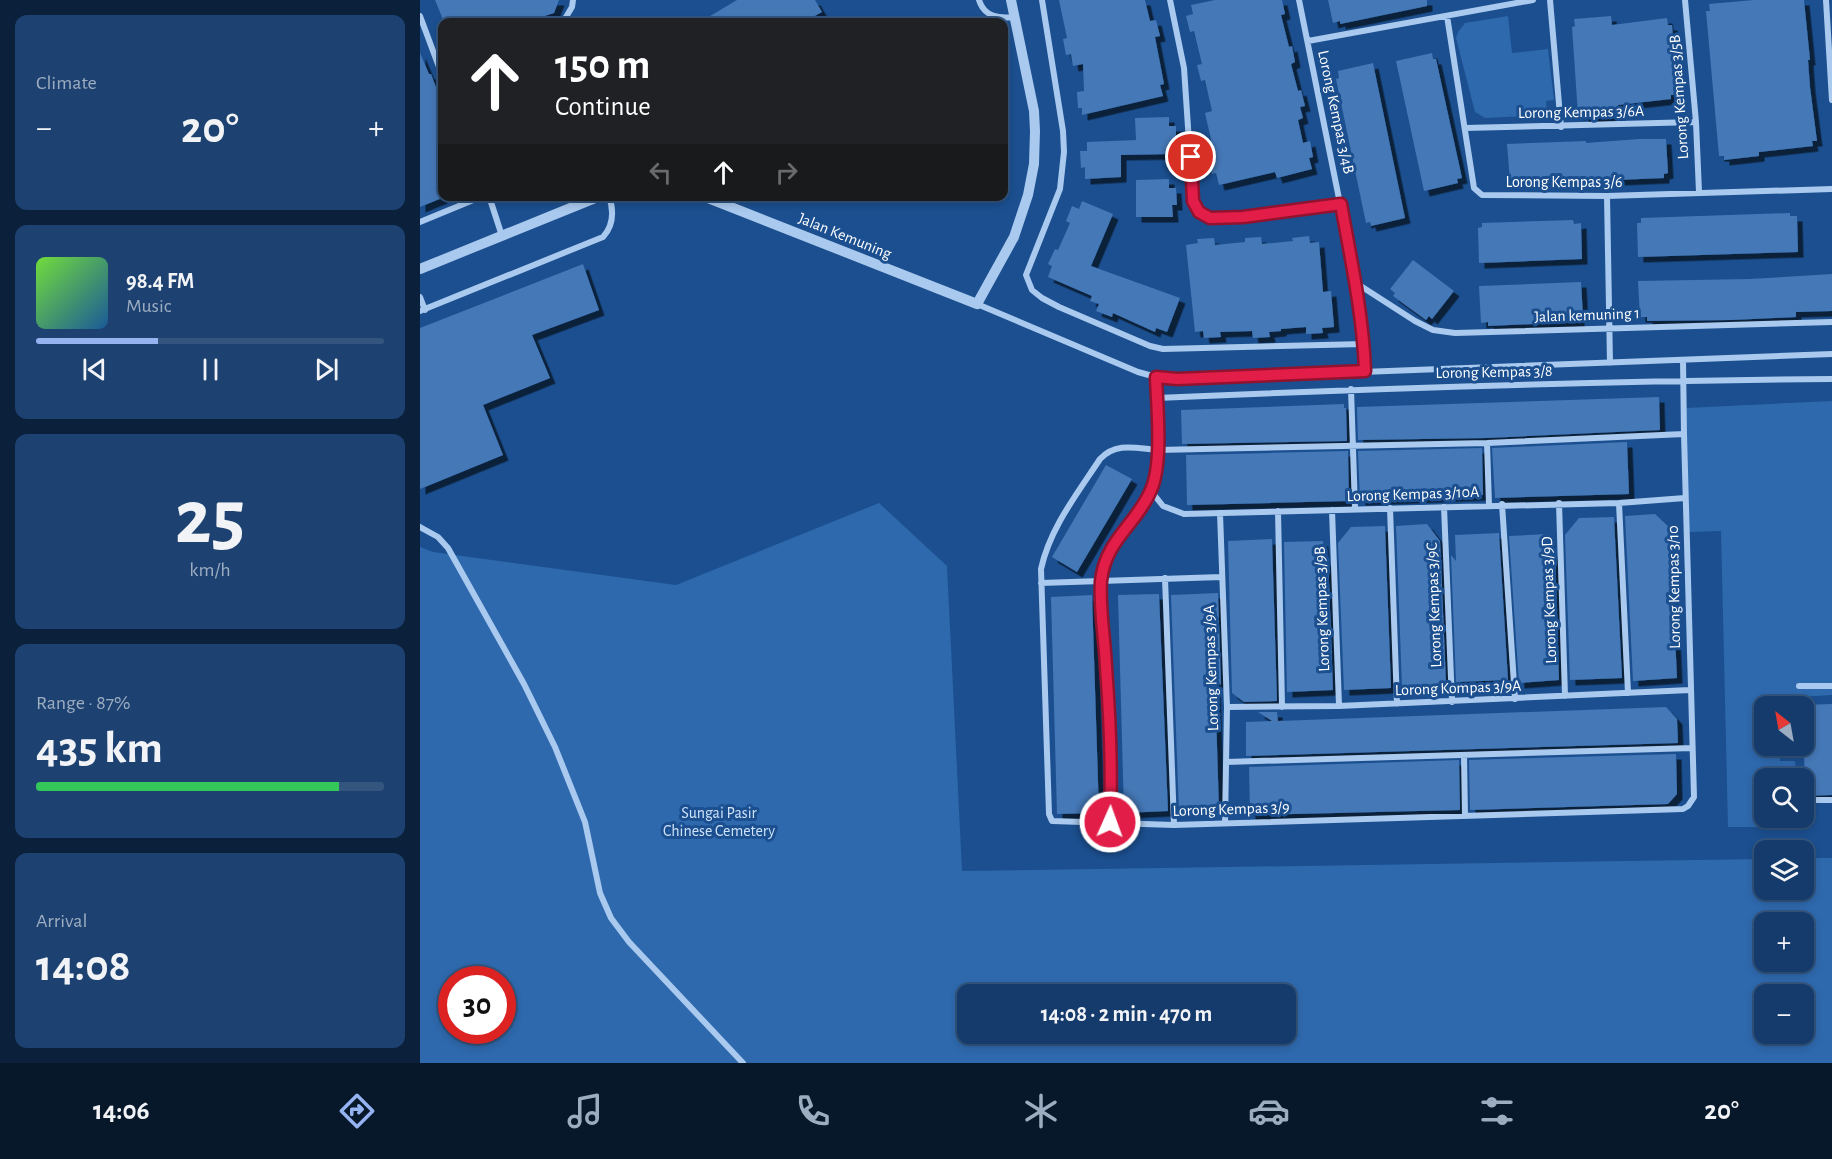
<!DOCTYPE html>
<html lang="en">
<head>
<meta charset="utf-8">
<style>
  :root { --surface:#143b6b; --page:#1d4271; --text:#f1f3f6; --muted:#9dadc1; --line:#33557e; --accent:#95b2f1 }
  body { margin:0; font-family:"Alegreya Sans",sans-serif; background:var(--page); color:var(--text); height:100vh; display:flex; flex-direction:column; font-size:22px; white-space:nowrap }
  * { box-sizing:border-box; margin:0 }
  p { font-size:20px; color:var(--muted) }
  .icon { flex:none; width:33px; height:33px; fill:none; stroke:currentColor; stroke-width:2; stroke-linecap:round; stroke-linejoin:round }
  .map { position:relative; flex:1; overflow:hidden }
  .side { display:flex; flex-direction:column; gap:15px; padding:15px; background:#0b203b; width:420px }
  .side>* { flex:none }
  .hud { position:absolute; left:18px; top:18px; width:570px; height:183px; border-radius:12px; box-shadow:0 3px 9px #0003,0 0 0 2px var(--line); background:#202124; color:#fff; overflow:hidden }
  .needle { width:39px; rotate:329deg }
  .controls { position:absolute; left:1334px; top:696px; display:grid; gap:12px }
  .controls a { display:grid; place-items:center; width:60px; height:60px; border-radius:12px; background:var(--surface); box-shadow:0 3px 9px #0003,0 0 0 2px var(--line); font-size:30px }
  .speed { position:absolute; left:18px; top:966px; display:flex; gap:12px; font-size:30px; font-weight:700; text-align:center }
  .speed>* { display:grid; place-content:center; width:78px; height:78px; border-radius:50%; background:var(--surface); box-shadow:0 3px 9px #0003,0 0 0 2px var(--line); line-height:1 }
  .speed .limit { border:9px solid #d22; background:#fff; color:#111 }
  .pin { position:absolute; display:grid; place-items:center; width:51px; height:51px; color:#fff; margin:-26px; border:3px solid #fff; border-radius:50%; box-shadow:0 2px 6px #0007 }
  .me { position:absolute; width:66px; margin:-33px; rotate:2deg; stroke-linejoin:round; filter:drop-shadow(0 0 4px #0008) }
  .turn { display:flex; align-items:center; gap:21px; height:126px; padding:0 18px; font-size:27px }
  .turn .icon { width:78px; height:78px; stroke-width:2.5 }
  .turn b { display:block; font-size:42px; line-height:51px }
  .lanes { display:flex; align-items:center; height:57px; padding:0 18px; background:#0003; justify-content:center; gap:30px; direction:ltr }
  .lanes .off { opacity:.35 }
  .big { font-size:45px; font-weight:600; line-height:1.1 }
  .side .tile { flex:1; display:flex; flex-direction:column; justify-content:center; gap:9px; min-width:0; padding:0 21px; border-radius:12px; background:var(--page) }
  .side .dial { align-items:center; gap:0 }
  .dial b { font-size:78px; line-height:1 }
  .song { display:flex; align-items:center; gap:18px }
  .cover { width:72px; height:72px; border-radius:9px; background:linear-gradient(135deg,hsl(100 70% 55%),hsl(210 70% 35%)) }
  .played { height:6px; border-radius:3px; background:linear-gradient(90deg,var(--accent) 35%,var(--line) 35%) }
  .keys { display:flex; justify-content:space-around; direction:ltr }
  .heat { display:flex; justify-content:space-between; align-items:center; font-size:33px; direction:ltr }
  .charge { height:9px; border-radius:4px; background:linear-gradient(90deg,#34c759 87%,var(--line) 0) }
  .trip { position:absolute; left:537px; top:984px; width:339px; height:60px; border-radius:12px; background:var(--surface); box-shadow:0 3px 9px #0003,0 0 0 2px var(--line); font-weight:600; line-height:60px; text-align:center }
  .tab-bar { display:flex; height:96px; justify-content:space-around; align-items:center; background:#08182b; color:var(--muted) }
  .tab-bar .icon { width:42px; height:42px }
  .tab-bar .active { color:var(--accent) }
  .tab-bar b { font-size:27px; color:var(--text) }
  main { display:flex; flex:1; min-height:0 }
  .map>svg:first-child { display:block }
  .green { fill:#2e69ad; fill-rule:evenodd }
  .building { fill:#4478b7; filter:url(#shadow) }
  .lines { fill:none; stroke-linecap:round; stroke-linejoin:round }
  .minor { stroke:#a9c9ee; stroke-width:6 }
  .tertiary { stroke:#a9c9ee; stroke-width:10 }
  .route-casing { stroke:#92132f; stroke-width:15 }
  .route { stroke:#e11d48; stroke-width:10 }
  .labels { text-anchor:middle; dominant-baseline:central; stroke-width:6; stroke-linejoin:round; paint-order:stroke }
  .street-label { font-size:16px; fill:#fff; stroke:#1b4f8f }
  .park-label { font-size:16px; fill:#cfe3fa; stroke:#1b4f8f }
</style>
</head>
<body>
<main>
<section class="side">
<div class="tile"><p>Climate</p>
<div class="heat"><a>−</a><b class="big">20°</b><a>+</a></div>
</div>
<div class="tile">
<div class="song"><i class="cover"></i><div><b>98.4 FM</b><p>Music</p></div></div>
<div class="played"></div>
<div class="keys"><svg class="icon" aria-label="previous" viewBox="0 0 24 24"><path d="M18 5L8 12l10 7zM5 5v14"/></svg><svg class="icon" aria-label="pause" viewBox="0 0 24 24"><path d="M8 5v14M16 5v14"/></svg><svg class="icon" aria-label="next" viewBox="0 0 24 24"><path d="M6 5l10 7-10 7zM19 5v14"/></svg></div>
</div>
<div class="tile dial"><b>25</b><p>km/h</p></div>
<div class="tile"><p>Range · 87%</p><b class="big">435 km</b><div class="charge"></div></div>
<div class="tile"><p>Arrival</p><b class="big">14:08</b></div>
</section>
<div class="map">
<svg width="1412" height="1063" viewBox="0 0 1412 1063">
  <defs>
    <filter id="shadow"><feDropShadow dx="5.5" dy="5.5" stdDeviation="0" flood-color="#0009"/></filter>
  </defs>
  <rect width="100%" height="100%" fill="#1b4f8f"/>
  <path class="green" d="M 1088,16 L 1092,53 L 1128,49 L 1134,100 L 1126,101 L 1127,115 L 1065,118 L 1055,112 L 1036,38 L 1038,32 L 1045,23 Z
    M 1412,401 L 1412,695 L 1359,698 L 1359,706 L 1344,706 L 1344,746 L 1359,746 L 1360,761 L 1375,761 L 1376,778 L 1344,778 L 1344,818 L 1377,818 L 1377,827 L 1308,827 L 1301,531 L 1269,532 L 1266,408 Z
    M 459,503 L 527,566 L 542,871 L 1344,859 L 1344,890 L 1383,890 L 1383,858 L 1412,858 L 1412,1063 L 0,1063 L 0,547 L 13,552 L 256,585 ZM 1344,922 L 1383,922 L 1383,962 L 1344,962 ZM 32,980 L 82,980 L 82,1030 L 32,1030 ZM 548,994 L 866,994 L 866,1034 L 548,1034 ZM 1344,994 L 1383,994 L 1383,1034 L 1344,1034 Z"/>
  <path class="building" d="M 15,0 L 139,0 L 134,13 L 106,22 L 24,22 Z
    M 317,0 L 395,0 L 402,12 L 384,22 L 280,22 Z
    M 639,0 L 725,0 L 730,21 L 736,20 L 740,36 L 735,37 L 744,84 L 740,85 L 743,96 L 662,115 L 662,108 L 658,108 L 657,92 L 664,91 L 663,64 L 653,66 L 651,54 L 646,55 L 643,39 L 647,38 Z
    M 795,0 L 862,0 L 865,14 L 861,15 L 869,47 L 872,46 L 875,62 L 871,64 L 878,91 L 881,90 L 885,106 L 880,107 L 883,118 L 878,120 L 883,143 L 890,141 L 893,157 L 889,158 L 892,169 L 857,178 L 855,172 L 799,185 L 796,173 L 792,174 L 788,158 L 795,157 L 785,113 L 792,111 L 785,80 L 781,81 L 777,65 L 782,64 L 774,31 L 770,32 L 766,16 L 773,14 L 771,5 Z
    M 908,0 L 1007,0 L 1007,6 L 920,24 L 920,21 L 913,23 Z
    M 1334,0 L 1384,0 L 1390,60 L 1388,60 L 1390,87 L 1397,141 L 1392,141 L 1393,146 L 1339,152 L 1339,156 L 1304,160 L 1304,156 L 1299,156 L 1286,11 L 1290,11 L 1289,4 Z
    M 1191,16 L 1192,25 L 1247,18 L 1248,25 L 1252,25 L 1253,38 L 1251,38 L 1254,65 L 1252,65 L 1256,95 L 1251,95 L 1251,99 L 1198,105 L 1198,115 L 1163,118 L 1163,114 L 1158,115 L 1152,27 L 1155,26 L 1154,19 Z
    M 0,53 L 9,74 L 11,74 L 22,103 L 22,198 L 0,207 Z
    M 1012,53 L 1013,59 L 1016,59 L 1042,178 L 1037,179 L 1038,183 L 1004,191 L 976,61 Z
    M 953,63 L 985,218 L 951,226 L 950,222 L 946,223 L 916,79 L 919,78 L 918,71 Z
    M 749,117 L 749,126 L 756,126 L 756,143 L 752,143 L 752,154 L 701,155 L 701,177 L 665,179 L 665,167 L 661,168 L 660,151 L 667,151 L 667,142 L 716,140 L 715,118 Z
    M 1219,139 L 1246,139 L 1248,173 L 1244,174 L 1244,178 L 1124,183 L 1124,181 L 1097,183 L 1097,180 L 1090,181 L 1087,144 L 1166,141 L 1166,143 Z
    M 749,179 L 749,188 L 756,188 L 757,205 L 752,205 L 753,217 L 716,217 L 716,180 Z
    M 662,201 L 693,214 L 671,266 L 760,298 L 747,332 L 736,328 L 735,332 L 693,313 L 692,317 L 676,311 L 679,304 L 670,301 L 672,296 L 628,277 L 632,266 L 628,264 L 635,249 L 638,250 L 650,223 L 646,221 L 652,206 L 659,209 Z
    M 1370,213 L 1370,216 L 1377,216 L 1378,252 L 1218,257 L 1217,223 L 1221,223 L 1221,218 Z
    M 1153,220 L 1154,224 L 1161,223 L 1162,259 L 1059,263 L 1058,228 L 1062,227 L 1062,223 Z
    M 889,236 L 890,243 L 899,242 L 903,292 L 911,291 L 914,327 L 902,328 L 903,333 L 886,334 L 886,327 L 861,329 L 861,331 L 849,332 L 850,337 L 833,338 L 832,331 L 800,332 L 801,337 L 784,338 L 783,331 L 775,332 L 766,245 L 778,243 L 777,239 L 794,238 L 795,245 L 825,242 L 825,238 L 841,237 L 842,244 L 873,241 L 872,238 Z
    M 993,260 L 1034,291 L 1012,319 L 1009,316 L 1006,320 L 973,296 L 975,293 L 970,289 Z
    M 163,264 L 179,310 L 112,335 L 130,378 L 63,405 L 83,455 L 0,489 L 0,328 Z
    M 1412,274 L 1412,311 L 1376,312 L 1376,317 L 1311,320 L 1227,321 L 1227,317 L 1220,317 L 1218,281 L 1330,279 Z
    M 1161,282 L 1163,317 L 1159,317 L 1159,322 L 1068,326 L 1068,322 L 1061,323 L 1059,286 Z
    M 1239,397 L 1240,430 L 1067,438 L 938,440 L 937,407 Z
    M 924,404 L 924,408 L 926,408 L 927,441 L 762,444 L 761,410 Z
    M 1207,442 L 1209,494 L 1075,498 L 1072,448 Z
    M 1062,448 L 1063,495 L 940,500 L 938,451 Z
    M 928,451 L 929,501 L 767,505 L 766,455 Z
    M 686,465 L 712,479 L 657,572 L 632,557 Z
    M 1235,514 L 1250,528 L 1257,678 L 1213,681 L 1205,516 Z
    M 1194,517 L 1202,678 L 1150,680 L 1145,535 L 1159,518 Z
    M 1007,524 L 1020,541 L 1026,683 L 1023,683 L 1023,685 L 982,687 L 976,526 Z
    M 965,526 L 971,688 L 924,690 L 918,543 L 931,527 Z
    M 1079,533 L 1088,680 L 1036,682 L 1031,555 L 1036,561 L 1035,535 Z
    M 1129,534 L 1130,555 L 1135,548 L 1139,680 L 1099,683 L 1089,536 Z
    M 852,539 L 857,701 L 824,702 L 812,693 L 808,541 Z
    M 903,541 L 904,561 L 908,555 L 913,690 L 867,692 L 864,542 Z
    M 798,593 L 801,685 L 795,681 L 799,810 L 759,812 L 751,595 Z
    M 739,594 L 748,811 L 704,813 L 698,595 Z
    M 672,595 L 679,813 L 637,814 L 631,597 Z
    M 1412,704 L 1412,795 L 1385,796 L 1383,705 Z
    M 1246,707 L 1257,719 L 1258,743 L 826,756 L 826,722 L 852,721 L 838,712 L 857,712 L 858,721 Z
    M 1256,754 L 1257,794 L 1248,804 L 1050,810 L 1049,760 Z
    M 1039,760 L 1040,810 L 830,815 L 829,767 Z"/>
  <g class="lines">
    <path class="minor" d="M 559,0 C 564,17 579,19 595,17
      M 622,0 L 643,131 L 644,152 L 640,189 L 606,275 L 612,290 L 622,298 L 639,307 L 730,346 L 743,349 L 944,344
      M 750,0 L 764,68 L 773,201 L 779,212 L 790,218 L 823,217 L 921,204
      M 879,0 L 936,283 L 944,344 L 944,371
      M 1130,0 L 1141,127
      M 1265,0 L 1276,122 L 1279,192
      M 1406,0 L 1412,100
      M 0,16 L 22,75
      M 1027,16 L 1054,188 L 1062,195 L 1187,196 L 1412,189
      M 143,22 L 152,7 L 153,0
      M 888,41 L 1113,0
      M 1045,128 L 1276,122
      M 69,196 L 82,236
      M 1187,196 L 1190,363
      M 0,222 L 63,196
      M 936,283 L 995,321 L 1013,330 L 1035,333 L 1412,322
      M 0,297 L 5,310
      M 557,304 L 718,372 L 736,377 L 757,379 L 1412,354
      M 0,311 L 183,237 C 194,225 194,211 189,196
      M 1263,360 L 1264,434 L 1274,797 L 1268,806 L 1263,809 L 754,825 L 632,821 L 629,814 L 621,569 C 630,528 657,494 680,459 C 696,442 715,448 737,450 L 1067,443 L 1264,434
      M 931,389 L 935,509
      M 737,398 C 962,388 1187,381 1412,379
      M 1067,443 L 1069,505
      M 731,491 L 743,506 L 764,514 L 1199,503 L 1265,498
      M 1139,503 L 1145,696
      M 1199,503 L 1208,693
      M 1082,504 L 1095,699
      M 1024,507 L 1032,702
      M 970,508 L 977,704
      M 912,510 L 919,706
      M 858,511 L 862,707
      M 800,513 L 807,707 L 805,823
      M 0,527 L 18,537 L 28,548 L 104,684 L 135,747 L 165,822 L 180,893 L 191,918 L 209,942 L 323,1063
      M 745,578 L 754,825
      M 621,583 L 801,577
      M 1379,686 L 1412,686
      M 807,707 L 919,706 L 1270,690
      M 1044,755 L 1045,815
      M 806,762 L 1272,748
      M 1388,800 L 1412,800
      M 690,822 C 692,772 690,722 687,672 C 685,644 679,608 681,581 C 685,539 717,524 731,490 C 743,463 737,407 736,377"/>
    <path class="tertiary" d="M 283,196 L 557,304 L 594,237 L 608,195 L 614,164 L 615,131 L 614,111 L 591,0
      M 0,269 L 180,196"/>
  </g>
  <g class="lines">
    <defs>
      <path id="route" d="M 690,822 C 692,771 690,719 686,667 C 685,640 679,608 681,581 C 685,540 717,524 731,490 C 743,463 737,407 736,377 L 757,379 L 945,371 C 943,315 931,260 921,204 L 823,217 L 790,218 L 779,212 L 773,201 L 771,157"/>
    </defs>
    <use href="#route" class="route-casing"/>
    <use href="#route" class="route"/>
  </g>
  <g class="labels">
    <g class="street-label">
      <text transform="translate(1259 97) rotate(-94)">Lorong Kempas 3/5B</text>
      <text transform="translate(916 112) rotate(78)">Lorong Kempas 3/4B</text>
      <text transform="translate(1161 112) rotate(-1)">Lorong Kempas 3/6A</text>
      <text x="1144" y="182">Lorong Kempas 3/6</text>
      <text transform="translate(425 236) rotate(22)">Jalan Kemuning</text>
      <text transform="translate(1167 315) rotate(-2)">Jalan kemuning 1</text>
      <text transform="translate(1074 372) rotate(-1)">Lorong Kempas 3/8</text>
      <text transform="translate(993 494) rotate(-2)">Lorong Kempas 3/10A</text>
      <text transform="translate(1254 587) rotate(-91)">Lorong Kempas 3/10</text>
      <text transform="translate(1129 600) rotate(-92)">Lorong Kempas 3/9D</text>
      <text transform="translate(1014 605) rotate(-92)">Lorong Kempas 3/9C</text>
      <text transform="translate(902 609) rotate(-92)">Lorong Kempas 3/9B</text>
      <text transform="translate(791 668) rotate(-92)">Lorong Kempas 3/9A</text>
      <text transform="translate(1038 688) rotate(-2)">Lorong Kompas 3/9A</text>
      <text transform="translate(811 809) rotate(-2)">Lorong Kempas 3/9</text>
    </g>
    <g class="park-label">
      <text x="299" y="813">Sungai Pasir<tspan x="299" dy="18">Chinese Cemetery</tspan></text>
    </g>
  </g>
</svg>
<div class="controls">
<a><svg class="needle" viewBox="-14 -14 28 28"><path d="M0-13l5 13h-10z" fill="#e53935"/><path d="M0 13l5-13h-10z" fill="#9dadc1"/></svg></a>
<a><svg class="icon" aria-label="search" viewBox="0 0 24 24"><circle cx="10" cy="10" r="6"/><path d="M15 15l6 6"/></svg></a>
<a><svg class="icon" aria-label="layers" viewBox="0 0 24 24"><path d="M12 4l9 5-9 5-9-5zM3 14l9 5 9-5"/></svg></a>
<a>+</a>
<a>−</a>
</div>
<div class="speed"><div class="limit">30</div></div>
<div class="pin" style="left:771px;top:157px;background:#d93025"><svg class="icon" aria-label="arrive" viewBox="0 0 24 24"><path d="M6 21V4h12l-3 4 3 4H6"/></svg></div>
<svg class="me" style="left:690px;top:822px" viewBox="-20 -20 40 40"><circle r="17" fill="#e11d48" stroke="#fff" stroke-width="3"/><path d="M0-11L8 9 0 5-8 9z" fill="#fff"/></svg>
<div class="trip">14:08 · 2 min · 470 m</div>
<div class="hud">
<div class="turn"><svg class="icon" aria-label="ahead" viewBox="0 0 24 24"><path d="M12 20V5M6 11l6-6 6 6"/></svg><div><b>150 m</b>Continue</div></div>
<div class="lanes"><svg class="icon off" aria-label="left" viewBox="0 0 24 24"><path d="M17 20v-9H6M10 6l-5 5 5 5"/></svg><svg class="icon" aria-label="ahead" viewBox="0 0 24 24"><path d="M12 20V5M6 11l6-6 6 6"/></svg><svg class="icon off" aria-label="right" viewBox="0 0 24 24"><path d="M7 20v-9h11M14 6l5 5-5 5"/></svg></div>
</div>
</div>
</main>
<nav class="tab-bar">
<b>14:06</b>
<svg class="icon active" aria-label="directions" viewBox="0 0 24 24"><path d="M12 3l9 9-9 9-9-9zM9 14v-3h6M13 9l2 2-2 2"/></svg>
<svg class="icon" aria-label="music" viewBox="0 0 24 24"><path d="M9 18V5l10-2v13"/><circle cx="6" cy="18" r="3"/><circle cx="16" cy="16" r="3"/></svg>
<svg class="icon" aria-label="phone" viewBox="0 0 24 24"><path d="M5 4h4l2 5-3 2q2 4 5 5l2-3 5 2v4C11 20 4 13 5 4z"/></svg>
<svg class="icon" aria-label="climate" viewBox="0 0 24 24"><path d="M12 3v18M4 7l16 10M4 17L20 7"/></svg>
<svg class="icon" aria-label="car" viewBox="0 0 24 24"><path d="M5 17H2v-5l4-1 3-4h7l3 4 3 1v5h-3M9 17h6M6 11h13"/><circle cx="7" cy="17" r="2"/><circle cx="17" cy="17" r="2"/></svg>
<svg class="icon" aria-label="filters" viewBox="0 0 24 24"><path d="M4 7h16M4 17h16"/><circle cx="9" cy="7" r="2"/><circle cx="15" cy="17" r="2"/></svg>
<b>20°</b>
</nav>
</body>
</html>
